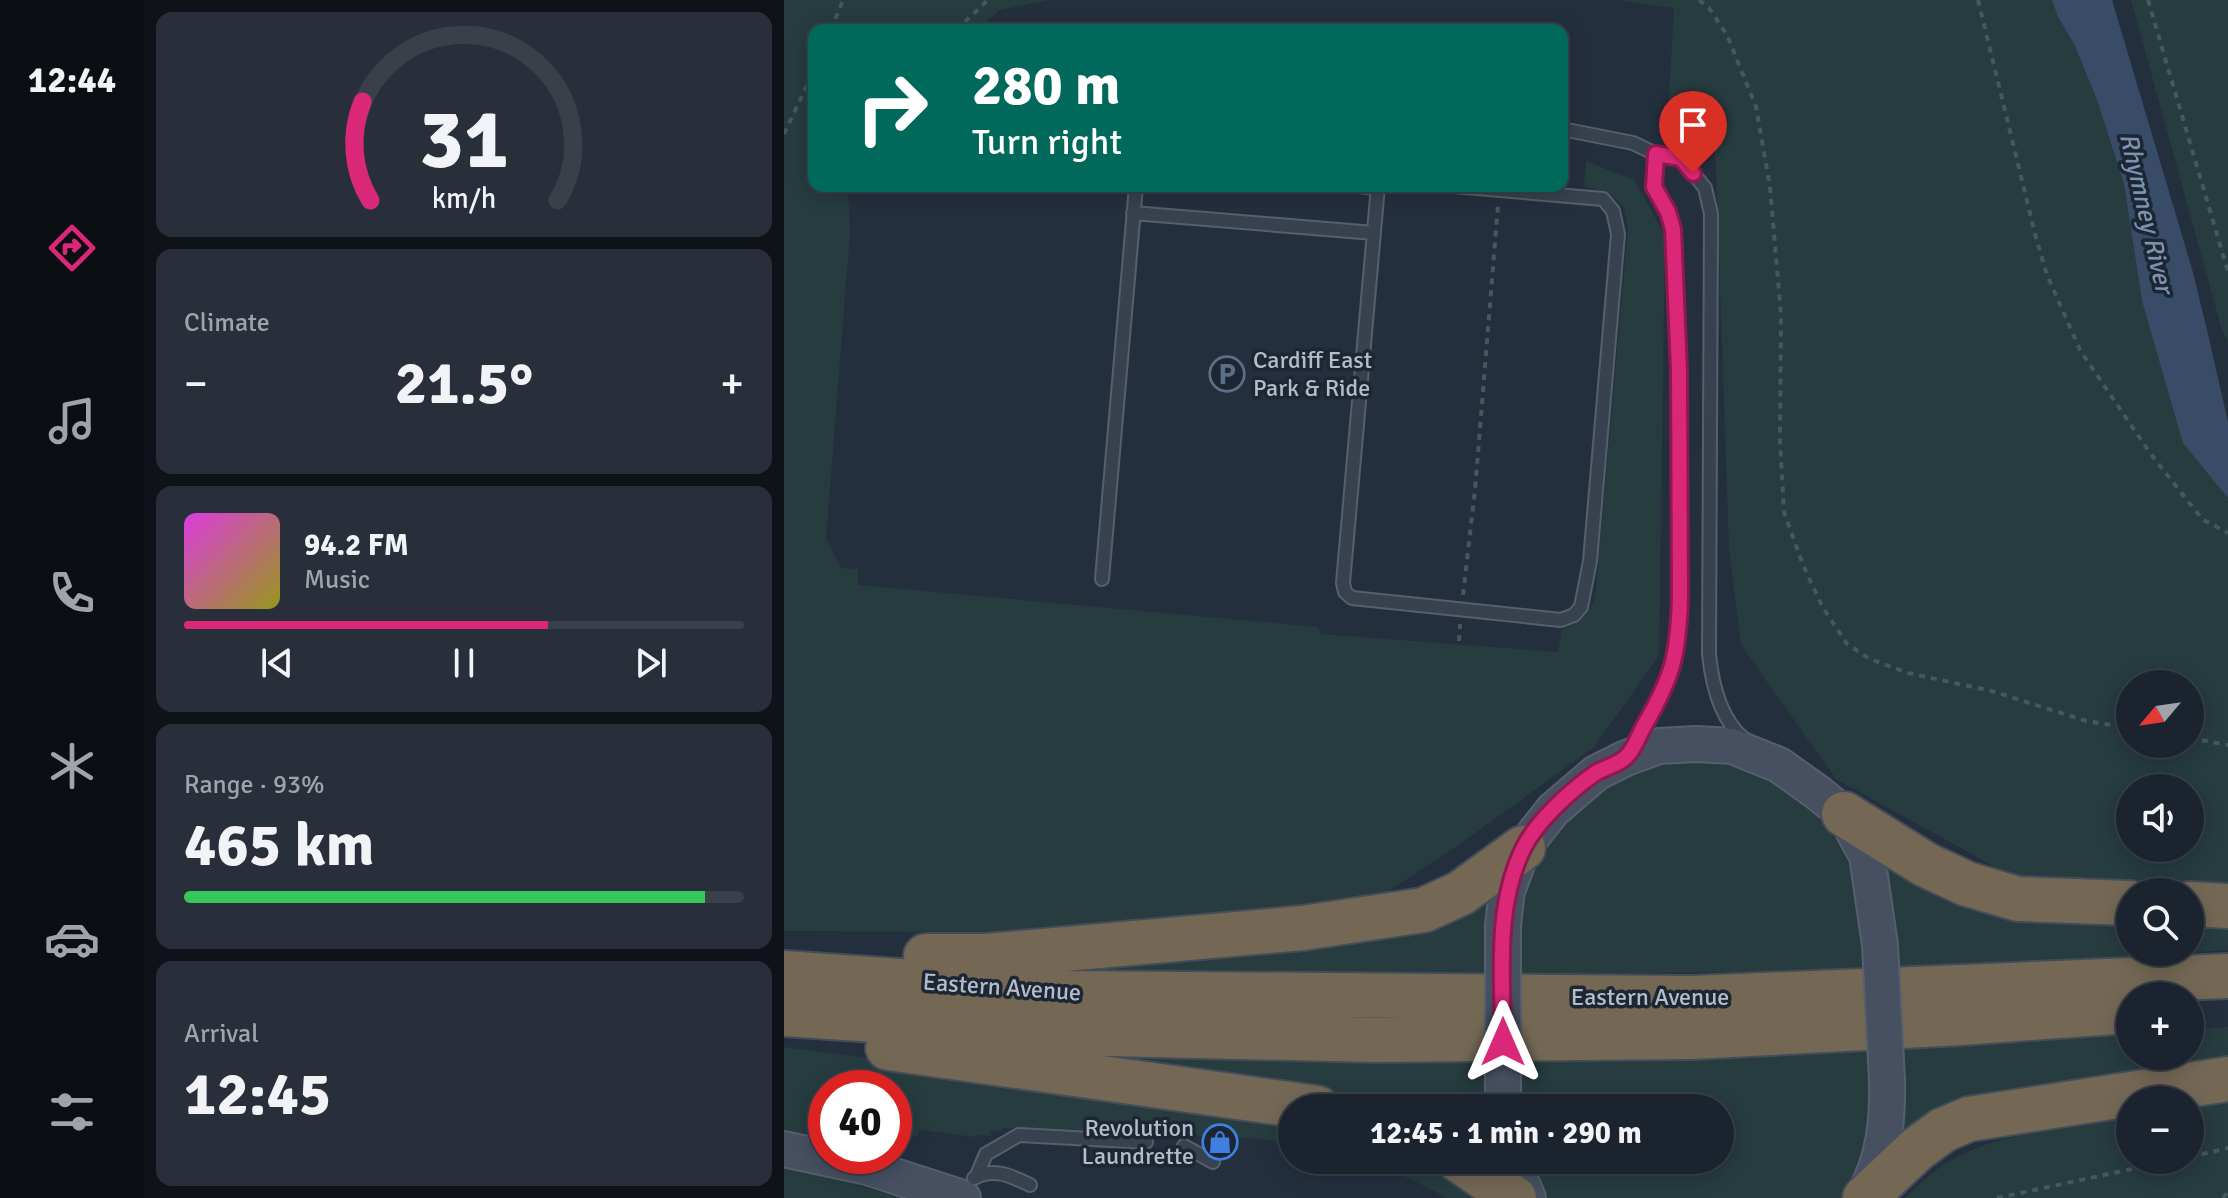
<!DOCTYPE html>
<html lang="en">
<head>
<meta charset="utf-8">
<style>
  :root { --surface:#1b232e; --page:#282f3a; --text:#f1f3f6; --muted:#a0a4aa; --line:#39404a; --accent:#db2777 }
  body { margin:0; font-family:Signika,sans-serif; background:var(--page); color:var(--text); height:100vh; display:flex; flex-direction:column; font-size:30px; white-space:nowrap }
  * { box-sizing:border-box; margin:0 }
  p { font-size:26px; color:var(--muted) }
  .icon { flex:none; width:44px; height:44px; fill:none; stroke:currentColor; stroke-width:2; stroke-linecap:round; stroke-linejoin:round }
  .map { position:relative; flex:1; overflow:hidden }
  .details { display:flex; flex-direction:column; gap:12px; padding:12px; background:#0f1319; width:640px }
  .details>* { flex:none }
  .hud { position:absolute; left:24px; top:24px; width:760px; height:168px; border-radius:16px; box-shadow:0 4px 20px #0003,0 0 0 2px var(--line); background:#00695c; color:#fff; overflow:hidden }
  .needle { width:52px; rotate:241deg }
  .fabs { position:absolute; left:1332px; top:670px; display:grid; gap:16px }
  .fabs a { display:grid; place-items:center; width:88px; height:88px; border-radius:50%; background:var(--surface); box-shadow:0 4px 20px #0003,0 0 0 2px var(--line); font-size:40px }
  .speed { position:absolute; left:24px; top:1070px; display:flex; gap:16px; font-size:40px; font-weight:700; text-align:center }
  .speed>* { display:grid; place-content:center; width:104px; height:104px; border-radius:50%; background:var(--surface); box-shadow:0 4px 20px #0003,0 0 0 2px var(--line); line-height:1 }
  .speed .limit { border:12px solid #d22; background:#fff; color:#111 }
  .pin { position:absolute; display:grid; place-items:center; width:68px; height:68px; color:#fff; margin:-82px -34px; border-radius:50% 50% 50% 0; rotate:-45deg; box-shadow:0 0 8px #0007 }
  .pin .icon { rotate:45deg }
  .me { position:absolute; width:88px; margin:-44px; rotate:0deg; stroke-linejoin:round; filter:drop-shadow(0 0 6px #0008) }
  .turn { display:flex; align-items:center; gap:28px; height:168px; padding:0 32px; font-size:36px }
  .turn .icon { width:104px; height:104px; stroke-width:2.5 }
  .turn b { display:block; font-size:56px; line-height:68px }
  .big { font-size:60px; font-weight:800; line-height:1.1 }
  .details .tile { flex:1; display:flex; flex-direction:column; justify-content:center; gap:12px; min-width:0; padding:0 28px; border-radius:16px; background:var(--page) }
  .details .dial { align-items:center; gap:0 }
  .dial svg { height:208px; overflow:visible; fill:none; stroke:var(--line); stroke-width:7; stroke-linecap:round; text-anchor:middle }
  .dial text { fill:var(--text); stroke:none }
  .song { display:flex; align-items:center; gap:24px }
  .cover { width:96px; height:96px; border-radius:12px; background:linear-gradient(135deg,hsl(300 70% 55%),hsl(60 70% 35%)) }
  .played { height:8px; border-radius:4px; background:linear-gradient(90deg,var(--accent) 65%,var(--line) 65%) }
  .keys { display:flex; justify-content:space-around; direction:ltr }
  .heat { display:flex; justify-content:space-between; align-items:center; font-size:44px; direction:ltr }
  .charge { height:12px; border-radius:6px; background:linear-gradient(90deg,#34c759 93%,var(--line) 0) }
  .trip { position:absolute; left:494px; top:1094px; width:456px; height:80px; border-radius:40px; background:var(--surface); box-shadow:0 4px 20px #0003,0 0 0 2px var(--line); font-weight:800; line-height:80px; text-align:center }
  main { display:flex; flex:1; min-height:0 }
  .menu { display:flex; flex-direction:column; width:144px; justify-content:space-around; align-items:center; background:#0b0e12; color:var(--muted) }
  .menu .icon { width:56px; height:56px }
  .menu .current { color:var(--accent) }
  .menu b { font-size:36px; color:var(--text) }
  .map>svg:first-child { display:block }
  .green { fill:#263c3f; fill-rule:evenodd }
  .water { fill:#394c67 }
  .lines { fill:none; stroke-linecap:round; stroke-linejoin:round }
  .lane-casing { stroke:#565f6c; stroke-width:16 }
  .secondary-casing { stroke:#565f6c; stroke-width:38 }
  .highway-casing { stroke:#434c59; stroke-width:48 }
  .path { stroke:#44595c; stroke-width:4; stroke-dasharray:6 6; stroke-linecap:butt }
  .lane { stroke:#38414e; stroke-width:12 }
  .secondary { stroke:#465061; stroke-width:34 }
  .highway { stroke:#746855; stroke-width:44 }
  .secondary-bridge-casing { stroke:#565f6c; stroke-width:38; stroke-linecap:butt }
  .secondary-bridge { stroke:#465061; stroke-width:34 }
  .route-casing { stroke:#8e194d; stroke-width:20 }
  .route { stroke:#db2777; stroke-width:14 }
  .labels { text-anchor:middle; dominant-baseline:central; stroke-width:7; stroke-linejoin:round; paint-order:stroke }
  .poi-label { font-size:24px; fill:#b4bcc9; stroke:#1d2633; text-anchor:start }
  .street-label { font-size:24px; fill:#b4bcc9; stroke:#1d2633 }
  .water-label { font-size:26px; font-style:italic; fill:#7c92b1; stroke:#1d2633 }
</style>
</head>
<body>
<main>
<nav class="menu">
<b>12:44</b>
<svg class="icon current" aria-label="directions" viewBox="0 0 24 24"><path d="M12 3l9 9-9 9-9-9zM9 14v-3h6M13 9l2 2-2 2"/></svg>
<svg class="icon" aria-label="music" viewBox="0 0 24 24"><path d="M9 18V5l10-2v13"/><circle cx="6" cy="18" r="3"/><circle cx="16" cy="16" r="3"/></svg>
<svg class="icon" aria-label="phone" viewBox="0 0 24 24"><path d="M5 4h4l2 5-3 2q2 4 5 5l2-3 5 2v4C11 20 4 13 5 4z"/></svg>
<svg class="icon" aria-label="climate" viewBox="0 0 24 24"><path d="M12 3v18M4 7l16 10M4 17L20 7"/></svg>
<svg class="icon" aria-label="car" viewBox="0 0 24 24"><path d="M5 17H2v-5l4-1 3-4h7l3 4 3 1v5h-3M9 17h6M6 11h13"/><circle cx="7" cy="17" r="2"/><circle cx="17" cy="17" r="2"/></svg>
<svg class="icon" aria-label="filters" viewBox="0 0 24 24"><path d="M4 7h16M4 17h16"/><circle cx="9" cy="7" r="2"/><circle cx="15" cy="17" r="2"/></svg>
</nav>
<section class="details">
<div class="tile dial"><svg viewBox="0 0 100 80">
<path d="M14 69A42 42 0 1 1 86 69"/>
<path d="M14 69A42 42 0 0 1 11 31" stroke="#db2777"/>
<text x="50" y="56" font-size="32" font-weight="700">31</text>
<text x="50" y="72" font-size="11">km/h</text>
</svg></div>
<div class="tile"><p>Climate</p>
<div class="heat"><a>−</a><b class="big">21.5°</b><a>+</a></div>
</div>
<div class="tile">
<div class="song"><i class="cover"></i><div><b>94.2 FM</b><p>Music</p></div></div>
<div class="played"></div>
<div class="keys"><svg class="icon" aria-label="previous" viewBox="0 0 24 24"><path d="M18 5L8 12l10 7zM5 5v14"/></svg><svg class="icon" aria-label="pause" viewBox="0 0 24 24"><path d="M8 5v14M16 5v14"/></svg><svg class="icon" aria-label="next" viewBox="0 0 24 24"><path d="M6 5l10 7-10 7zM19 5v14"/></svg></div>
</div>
<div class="tile"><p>Range · 93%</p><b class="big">465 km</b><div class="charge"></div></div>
<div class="tile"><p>Arrival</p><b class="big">12:45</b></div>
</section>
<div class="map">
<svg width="1444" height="1198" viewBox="0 0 1444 1198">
  <rect width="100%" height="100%" fill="#242f3e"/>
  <path class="green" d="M 0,0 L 265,0 L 216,10 L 192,30 L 30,30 L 30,186 L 64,186 L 66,233 L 42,538 L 57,568 L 74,569 L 74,585 L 534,627 L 537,634 L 774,652 L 778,629 C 796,625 803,614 811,599 L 844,229 L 840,207 L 824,193 L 800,186 L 802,161 L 850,180 L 881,235 L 875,656 L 810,747 L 676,844 L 582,906 L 419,923 L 215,932 L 0,931 Z
    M 833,0 L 1268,0 L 1274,17 L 1291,46 L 1313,100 L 1340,184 L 1358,301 L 1373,350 L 1444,498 L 1444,887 L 1294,886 L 1229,877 L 1052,779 L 957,645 L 945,549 L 931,143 L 884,116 L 890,8 ZM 1346,684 L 1406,684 L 1406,744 L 1346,744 ZM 1346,788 L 1406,788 L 1406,848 L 1346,848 Z
    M 1347,0 L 1444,0 L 1444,343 L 1437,327 Z
    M 896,761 C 916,761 937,760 957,766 C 1009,783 1053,827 1070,879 C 1080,907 1080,940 1081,970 L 737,975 L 738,925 L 742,895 L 750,864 L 762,840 L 802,796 L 866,764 Z
    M 1094,855 L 1215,911 L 1275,923 L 1346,924 L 1346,952 L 1406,952 L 1406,924 L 1444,925 L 1444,950 L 1114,970 L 1108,896 Z
    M 707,890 L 703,977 L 352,976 L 247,970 Z
    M 1444,1027 L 1444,1058 L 1238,1087 L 1163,1108 L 1116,1141 L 1119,1115 L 1118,1048 L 1346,1033 L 1346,1056 L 1406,1056 L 1406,1029 Z
    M 0,1047 L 508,1113 L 508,1143 L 466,1138 L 219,1128 L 217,1131 L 206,1130 L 207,1136 L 192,1135 L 191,1137 L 136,1130 L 132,1137 L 121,1132 L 120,1127 L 110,1124 L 110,1088 L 42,1088 L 42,1143 L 0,1136 Z
    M 1084,1049 L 1088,1120 L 1073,1173 L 1060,1198 L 763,1198 L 748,1170 L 745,1160 L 936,1160 L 936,1108 L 736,1108 L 736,1058 L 805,1056 L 840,1062 L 906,1060 L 940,1059 L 963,1053 Z
    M 387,1055 L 702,1060 L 702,1108 L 591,1108 L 551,1095 L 233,1056 Z
    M 1444,1100 L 1444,1198 L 1121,1198 C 1133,1187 1145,1174 1159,1165 C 1212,1131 1285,1127 1346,1117 L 1346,1160 L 1406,1160 L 1406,1107 Z
    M 580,1160 L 646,1160 L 687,1184 L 705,1198 L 664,1198 L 606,1169 Z
    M 0,1161 L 42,1166 L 79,1187 L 116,1198 L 0,1198 Z"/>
  <path class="water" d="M 1268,0 L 1328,0 L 1408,269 L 1424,334 L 1444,422 L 1444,498 L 1399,443 L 1358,301 L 1340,184 L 1313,100 L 1291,46 L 1274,17 Z"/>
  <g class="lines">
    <defs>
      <path id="lane" d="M 778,129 L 849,143 L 872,154 L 897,158 L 921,188 L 927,214 L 925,654 C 928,684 936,719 960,739
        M 573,186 L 594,188
        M 594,186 L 559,583 L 561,592 L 568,598 L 777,620 L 790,615 L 797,607 L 806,561 L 834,234 L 829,211 L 819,199 L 669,186
        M 349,213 L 590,233
        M 318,579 L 352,186
        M 847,748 C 870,709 887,682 895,636 L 895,370 L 893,306 L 889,229 L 884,212 L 870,187 L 872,154
        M 400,1146 L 429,1162
        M 193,1175 L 202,1154 L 235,1135 L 362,1142
        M 190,1178 C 210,1167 227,1176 246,1185"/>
      <path id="secondary" d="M 719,925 L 723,891 L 739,848 L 769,810 L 812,773 L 842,758 L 875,746 L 912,744 L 948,746 L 995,765 L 1033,792 L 1060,814 L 1083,856 L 1096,945
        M 0,1149 L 83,1167 L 179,1198
        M 728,1160 L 744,1198
        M 1079,1196 C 1100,1161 1104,1121 1103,1081"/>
      <path id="highway" d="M 1060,814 L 1142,865 L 1183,884 L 1234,899 L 1346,903
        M 1406,904 L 1444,906
        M 142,956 L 202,956 L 519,928 L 640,910 L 677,893 L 739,848
        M 0,973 L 286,993 L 907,998 L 1444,976
        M 0,1014 L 282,1033 L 592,1040 L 908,1037 L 1177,1023 L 1346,1011
        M 104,1048 L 533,1108
        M 675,1160 L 730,1198
        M 1081,1198 L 1133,1149 L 1159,1130 L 1185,1119 L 1444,1079"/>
    </defs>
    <use href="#lane" class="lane-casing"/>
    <use href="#secondary" class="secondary-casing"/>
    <use href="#highway" class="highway-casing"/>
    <path class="path" d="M 915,0 L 925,8 L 943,35 L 972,107 L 986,187 L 997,315 L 996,440 L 1000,512 L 1019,565 L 1038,606 L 1063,644 L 1086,659 L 1124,673 L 1208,691 L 1302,721 L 1346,728
      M 1194,0 L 1251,234 L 1263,275 L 1296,350 L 1366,453 L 1418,519 L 1444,533
      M 1364,0 L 1444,272
      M 47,30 L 59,0
      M 172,30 L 204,0
      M 0,134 L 30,71
      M 679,595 L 691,490 L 714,205
      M 675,641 L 676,624
      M 1406,738 L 1444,745
      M 1406,1157 L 1444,1148
      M 1213,1198 L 1390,1160
      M 1439,1198 L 1444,1192"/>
    <use href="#lane" class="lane"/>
    <use href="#secondary" class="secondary"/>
    <use href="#highway" class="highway"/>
    <defs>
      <path id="secondary-bridge" d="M 719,925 L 719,1100
        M 1096,945 L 1103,1081"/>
    </defs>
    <use href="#secondary-bridge" class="secondary-bridge-casing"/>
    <use href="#secondary-bridge" class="secondary-bridge"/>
  </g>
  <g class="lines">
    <defs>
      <path id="route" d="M 719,1042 C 719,978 710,909 739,849 C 752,822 785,792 810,774 C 819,768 834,765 842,757 C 850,750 855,735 860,726 C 889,676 894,656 896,599 L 895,370 L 889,229 L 884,212 L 870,187 L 872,154 L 897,158 L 909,173"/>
    </defs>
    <use href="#route" class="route-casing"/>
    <use href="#route" class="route"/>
  </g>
  <defs>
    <symbol id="parking-ring" viewBox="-11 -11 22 22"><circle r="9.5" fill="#1d2633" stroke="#5c6f8a" stroke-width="1.5"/><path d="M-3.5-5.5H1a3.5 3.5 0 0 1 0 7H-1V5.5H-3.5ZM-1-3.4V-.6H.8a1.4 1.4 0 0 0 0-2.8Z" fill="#5c6f8a"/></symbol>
    <symbol id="shop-ring" viewBox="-11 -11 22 22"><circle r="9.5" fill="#1d2633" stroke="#3f7fe0" stroke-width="1.5"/><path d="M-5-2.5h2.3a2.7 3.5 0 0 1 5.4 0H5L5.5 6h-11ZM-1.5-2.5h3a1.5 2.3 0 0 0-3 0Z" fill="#3f7fe0"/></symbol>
  </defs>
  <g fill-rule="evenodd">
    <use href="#parking-ring" x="423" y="354" width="40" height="40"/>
    <use href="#shop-ring" x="416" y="1122" width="40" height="40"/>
  </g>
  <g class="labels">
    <g class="poi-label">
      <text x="469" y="360">Cardiff East<tspan x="469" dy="28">Park &amp; Ride</tspan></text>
      <text x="410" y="1128" text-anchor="end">Revolution<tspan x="410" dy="28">Laundrette</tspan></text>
    </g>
    <g class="street-label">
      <text transform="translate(218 987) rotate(4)">Eastern Avenue</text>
      <text x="866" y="997">Eastern Avenue</text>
    </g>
    <g class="water-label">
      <text transform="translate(1362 213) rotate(77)">Rhymney River</text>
    </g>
  </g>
</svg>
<div class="fabs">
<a><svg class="needle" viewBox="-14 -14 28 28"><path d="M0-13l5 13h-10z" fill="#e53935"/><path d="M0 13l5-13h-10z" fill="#a0a4aa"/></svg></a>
<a><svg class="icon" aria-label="sound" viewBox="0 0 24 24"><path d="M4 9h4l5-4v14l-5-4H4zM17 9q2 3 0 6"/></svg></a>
<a><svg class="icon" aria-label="search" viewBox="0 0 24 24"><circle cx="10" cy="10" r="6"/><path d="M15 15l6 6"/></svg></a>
<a>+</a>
<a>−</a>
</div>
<div class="speed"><div class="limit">40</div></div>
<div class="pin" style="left:909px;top:173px;background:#d93025"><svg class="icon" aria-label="arrive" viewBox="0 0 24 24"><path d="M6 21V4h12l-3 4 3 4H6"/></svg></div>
<svg class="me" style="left:719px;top:1042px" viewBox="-20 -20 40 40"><path d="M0-17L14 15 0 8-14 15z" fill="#db2777" stroke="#fff" stroke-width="4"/></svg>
<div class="trip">12:45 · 1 min · 290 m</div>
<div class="hud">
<div class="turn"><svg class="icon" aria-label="right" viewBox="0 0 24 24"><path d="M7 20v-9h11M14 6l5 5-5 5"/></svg><div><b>280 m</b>Turn right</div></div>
</div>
</div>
</main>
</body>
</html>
